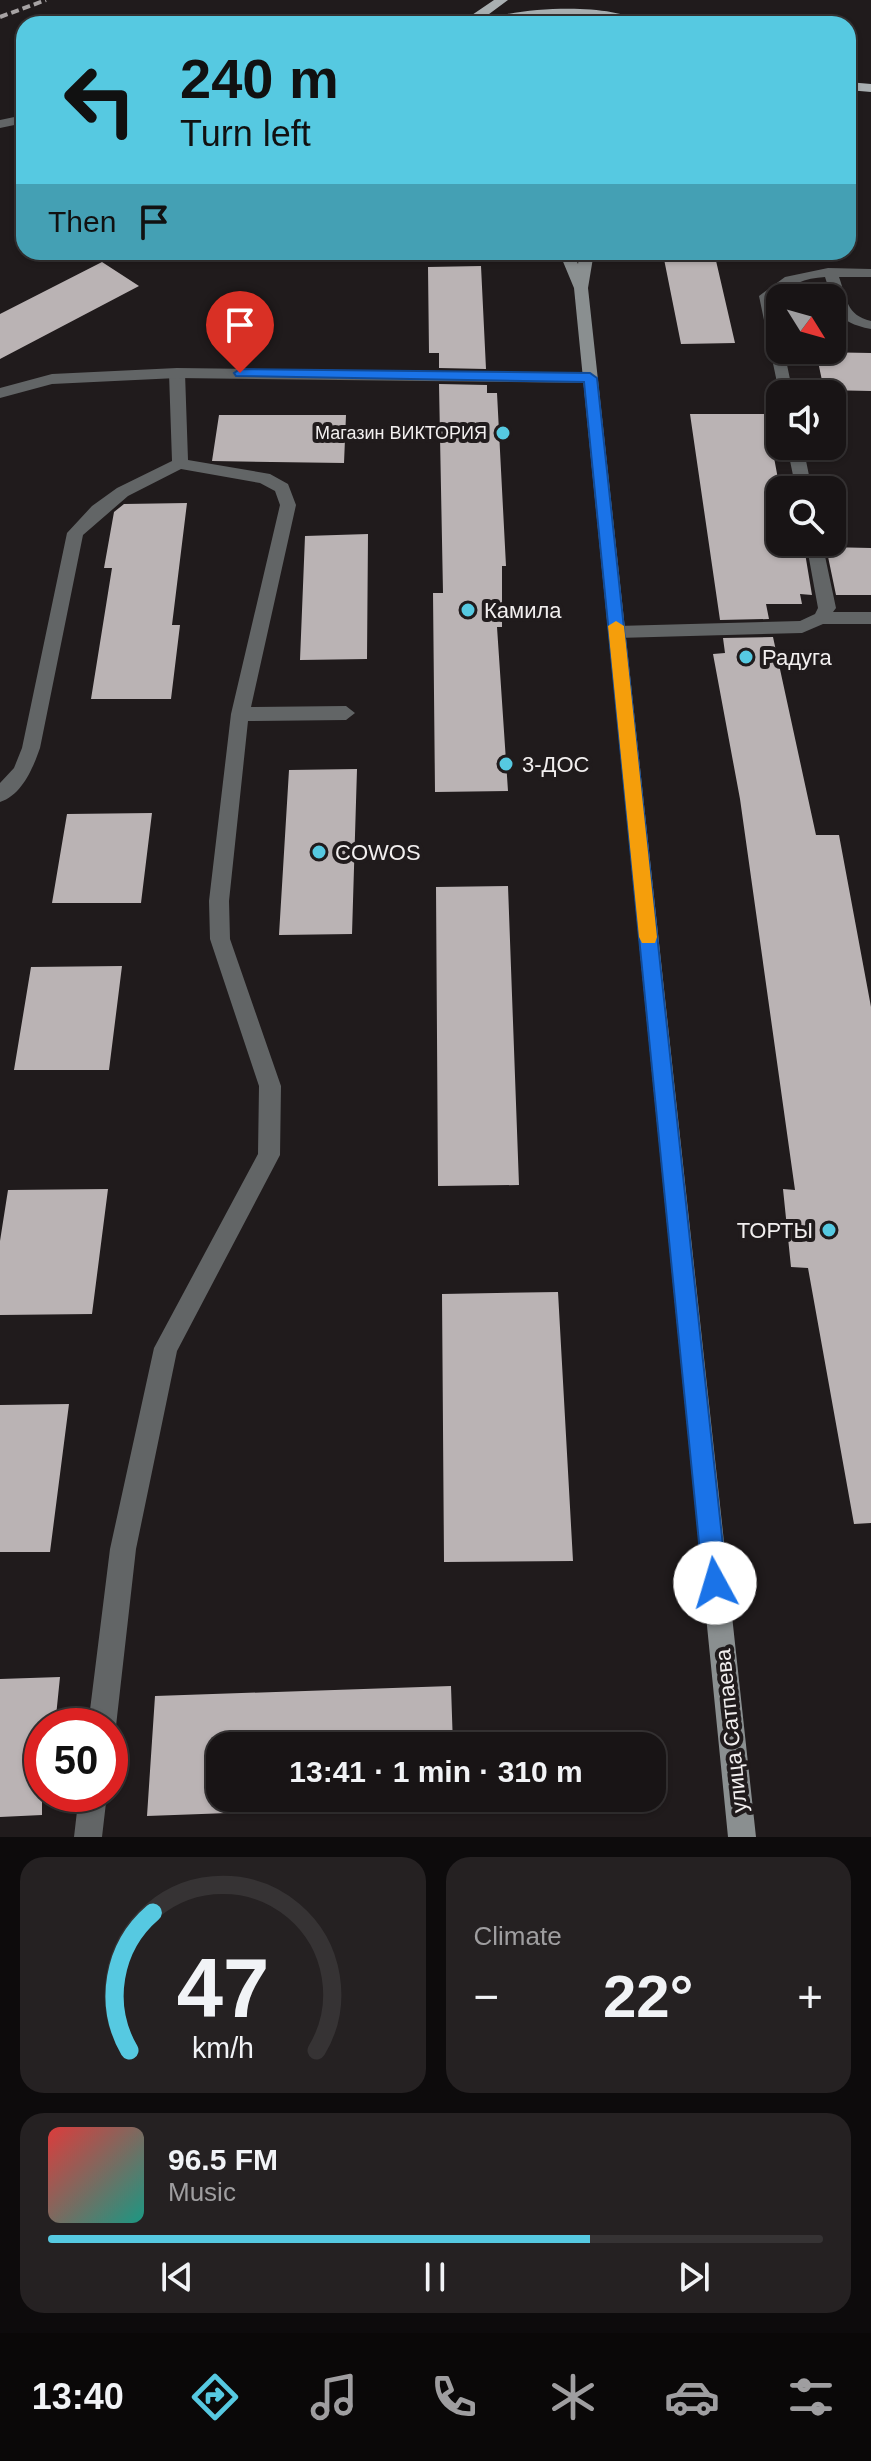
<!DOCTYPE html>
<html lang="en">
<head>
<meta charset="utf-8">
<style>
  :root { --surface:#181415; --page:#252122; --text:#f1f3f6; --muted:#9f9ea0; --line:#363334; --accent:#56c9e1 }
  body { margin:0; font-family:Arial,sans-serif; background:var(--page); color:var(--text); height:100vh; display:flex; flex-direction:column; font-size:30px; white-space:nowrap }
  * { box-sizing:border-box; margin:0 }
  p { font-size:26px; color:var(--muted) }
  .icon { flex:none; width:44px; height:44px; fill:none; stroke:currentColor; stroke-width:2; stroke-linecap:round; stroke-linejoin:round }
  .map { position:relative; height:1837px; overflow:hidden }
  .side { display:flex; flex-direction:column; gap:20px; padding:20px; background:#0d0b0c; flex:1 }
  .side>* { flex:none }
  .guide { position:absolute; left:16px; top:16px; width:840px; height:244px; border-radius:24px; box-shadow:0 2px 6px #0004,0 0 0 2px var(--line); background:#56c9e1; color:#111; overflow:hidden }
  .needle { width:52px; rotate:127deg }
  .controls { position:absolute; left:766px; top:284px; display:grid; gap:16px }
  .controls a { display:grid; place-items:center; width:80px; height:80px; border-radius:16px; background:var(--surface); box-shadow:0 2px 6px #0004,0 0 0 2px var(--line); font-size:40px }
  .speed { position:absolute; left:24px; top:1708px; display:flex; gap:16px; font-size:40px; font-weight:700; text-align:center }
  .speed>* { display:grid; place-content:center; width:104px; height:104px; border-radius:50%; background:var(--surface); box-shadow:0 2px 6px #0004,0 0 0 2px var(--line); line-height:1 }
  .speed .limit { border:12px solid #d22; background:#fff; color:#111 }
  .pin { position:absolute; display:grid; place-items:center; width:68px; height:68px; color:#fff; margin:-82px -34px; border-radius:50% 50% 50% 0; rotate:-45deg; box-shadow:0 0 8px #0007 }
  .pin .icon { rotate:45deg }
  .me { position:absolute; width:88px; margin:-44px; rotate:354deg; stroke-linejoin:round; filter:drop-shadow(0 0 6px #0008) }
  .turn { display:flex; align-items:center; gap:28px; height:168px; padding:0 32px; font-size:36px }
  .turn .icon { width:104px; height:104px; stroke-width:2.5 }
  .turn b { display:block; font-size:56px; line-height:68px }
  .then { display:flex; align-items:center; height:76px; padding:0 32px; background:#0003; gap:16px; font-size:30px }
  .big { font-size:60px; font-weight:700; line-height:1.1 }
  .side .tile { flex:1; display:flex; flex-direction:column; justify-content:center; gap:12px; min-width:0; padding:0 28px; border-radius:24px; background:var(--page) }
  .side .dial { align-items:center; gap:0 }
  .dial svg { height:208px; overflow:visible; fill:none; stroke:var(--line); stroke-width:7; stroke-linecap:round; text-anchor:middle }
  .dial text { fill:var(--text); stroke:none }
  .song { display:flex; align-items:center; gap:24px }
  .cover { width:96px; height:96px; border-radius:12px; background:linear-gradient(135deg,hsl(0 70% 55%),hsl(170 70% 35%)) }
  .played { height:8px; border-radius:4px; background:linear-gradient(90deg,var(--accent) 70%,var(--line) 70%) }
  .keys { display:flex; justify-content:space-around; direction:ltr }
  .heat { display:flex; justify-content:space-between; align-items:center; font-size:44px; direction:ltr }
  .side .tiles { flex:1; display:grid; gap:20px; grid-template-columns:1fr 1fr }
  .tile:last-child { grid-column:span 2 }
  .trip { position:absolute; left:206px; top:1732px; width:460px; height:80px; border-radius:24px; background:var(--surface); box-shadow:0 2px 6px #0004,0 0 0 2px var(--line); font-weight:700; line-height:80px; text-align:center }
  .tab-bar { display:flex; height:128px; justify-content:space-around; align-items:center; background:#0a0808; color:var(--muted) }
  .tab-bar .icon { width:56px; height:56px }
  .tab-bar .selected { color:var(--accent) }
  .tab-bar b { font-size:36px; color:var(--text) }
  .map>svg:first-child { display:block }
  .building { fill:#bab3b4 }
  .lines { fill:none; stroke-linecap:round; stroke-linejoin:round }
  .service { fill:#626566; fill-rule:evenodd }
  .minor { fill:#626566; fill-rule:evenodd }
  .tertiary { fill:#626566; fill-rule:evenodd }
  .secondary { fill:#8a8f90; fill-rule:evenodd }
  .primary { fill:#a9afb1; fill-rule:evenodd }
  .rail { stroke:#a7a3a4; stroke-width:4; stroke-dasharray:8 4; stroke-linecap:butt }
  .route { fill:#1a73e8; stroke:#114b97; stroke-width:2 }
  .slow { fill:#f59e0b }
  .poi-dot { fill:#56c9e1; stroke:#201b1c; stroke-width:3 }
  .labels { text-anchor:middle; dominant-baseline:central; stroke-width:8; stroke-linejoin:round; paint-order:stroke }
  .far-poi-label { font-size:18px; fill:#f2efef; stroke:#201b1c; text-anchor:end }
  .poi-label { font-size:22px; fill:#f2efef; stroke:#201b1c; text-anchor:start }
  .street-label { font-size:22px; fill:#f2efef; stroke:#201b1c }
</style>
</head>
<body>
<div class="map">
<svg width="871" height="1837" viewBox="0 0 871 1837">
  <rect width="100%" height="100%" fill="#201b1c"/>
  <path class="building" d="M 682,252 L 714,252 L 735,343 L 681,344 L 663,254 Z
    M 102,262 L 139,286 L 0,359 L 0,314 Z
    M 481,266 L 486,369 L 439,368 L 439,353 L 429,353 L 428,267 Z
    M 816,352 L 871,353 L 871,391 L 824,390 Z
    M 439,384 L 487,385 L 487,393 L 497,393 L 506,566 L 502,566 L 502,627 L 497,627 L 508,791 L 435,792 L 433,593 L 443,593 Z
    M 690,414 L 766,414 L 780,490 L 780,542 L 790,542 L 791,547 L 804,547 L 812,595 L 800,594 L 802,604 L 766,604 L 769,619 L 720,620 Z
    M 219,415 L 346,415 L 344,463 L 212,461 Z
    M 187,503 L 172,625 L 180,625 L 171,699 L 91,699 L 112,568 L 104,568 L 114,512 L 124,504 Z
    M 368,534 L 367,659 L 300,660 L 305,536 Z
    M 826,547 L 871,548 L 871,595 L 836,595 Z
    M 773,637 L 816,835 L 839,835 L 871,1007 L 871,1523 L 854,1524 L 808,1268 L 791,1267 L 783,1189 L 795,1190 L 740,799 L 713,654 L 725,653 L 723,638 Z
    M 357,769 L 352,934 L 279,935 L 289,770 Z
    M 152,813 L 141,903 L 52,903 L 67,814 Z
    M 508,886 L 519,1185 L 438,1186 L 436,887 Z
    M 122,966 L 109,1070 L 14,1070 L 31,967 Z
    M 108,1189 L 92,1314 L 0,1315 L 0,1241 L 8,1190 Z
    M 558,1292 L 573,1561 L 444,1562 L 442,1294 Z
    M 69,1404 L 50,1552 L 0,1552 L 0,1405 Z
    M 60,1677 L 55,1726 L 42,1726 L 42,1815 L 0,1817 L 0,1679 Z
    M 451,1686 L 453,1746 L 220,1746 L 220,1798 L 454,1798 L 454,1805 L 147,1816 L 155,1696 Z"/>
  <g class="lines">
    <path class="service" d="M 828,268 L 871,269 L 871,277 L 839,277 C 847,299 846,315 871,321 L 871,329 C 835,322 836,310 825,277 C 805,278 790,285 773,297 L 780,330 L 780,350 L 784,350 L 793,394 L 780,394 L 780,397 L 759,296 L 785,277 Z
      M 177,368 L 185,373 L 188,460 L 270,474 L 288,484 L 296,505 L 251,707 L 346,706 L 355,713 L 346,720 L 248,721 L 229,901 L 230,939 L 281,1086 L 280,1155 L 177,1351 L 136,1549 L 116,1726 L 110,1736 L 110,1726 L 88,1726 L 110,1549 L 154,1348 L 258,1154 L 259,1086 L 210,939 L 209,901 L 231,714 L 280,505 L 275,491 L 260,483 L 181,469 L 128,496 L 83,535 L 40,748 C 33,768 22,795 0,802 L 0,783 L 14,768 L 22,748 L 67,533 L 92,506 L 117,488 L 172,461 L 169,373 Z
      M 787,446 L 803,446 L 812,490 L 796,490 Z
      M 806,542 L 822,542 L 836,608 L 833,612 L 871,612 L 871,624 L 823,624 L 802,633 L 617,638 L 608,632 L 617,626 L 800,621 L 815,614 L 818,608 Z
      M 79,1794 L 107,1794 L 102,1837 L 74,1837 Z"/>
    <path class="minor" d="M 177,368 L 590,373 L 598,378 L 590,383 L 177,378 L 52,384 L 0,398 L 0,388 L 52,374 Z"/>
    <path class="tertiary" d="M 24,115 L 24,123 L 0,128 L 0,120 Z"/>
    <path class="secondary" d="M 559,252 L 573,252 L 578,264 L 580,252 L 594,252 L 588,288 L 756,1837 L 728,1837 L 574,288 Z"/>
    <path class="primary" d="M 494,0 L 508,0 L 481,20 C 520,8 610,1 645,24 C 615,24 586,16 556,16 C 527,16 495,27 469,23 L 469,17 Z
      M 848,82 L 871,84 L 871,92 L 848,90 Z"/>
    <path class="rail" d="M 0,17 L 46,0"/>
  </g>
  <path class="route" d="M 240,369 L 590,373 L 597,378 L 727,1583 L 724,1592 L 715,1595 L 707,1592 L 703,1583 L 584,382 L 236,376 L 234,373 Z"/>
  <path class="slow" d="M 616,621 L 624,626 L 657,937 L 655,943 L 642,943 L 639,937 L 608,626 Z"/>
  <g class="poi-dot">
    <circle cx="503" cy="433" r="8"/>
    <circle cx="468" cy="610" r="8"/>
    <circle cx="746" cy="657" r="8"/>
    <circle cx="506" cy="764" r="8"/>
    <circle cx="319" cy="852" r="8"/>
    <circle cx="829" cy="1230" r="8"/>
  </g>
  <g class="labels">
    <g class="far-poi-label">
      <text x="487" y="433">Магазин ВИКТОРИЯ</text>
    </g>
    <g class="poi-label">
      <text x="484" y="610">Камила</text>
      <text x="762" y="657">Радуга</text>
      <text x="522" y="764">3-ДОС</text>
      <text x="335" y="852">COWOS</text>
      <text x="813" y="1230" text-anchor="end">ТОРТЫ</text>
    </g>
    <g class="street-label">
      <text transform="translate(731 1731) rotate(-96)">улица Сатпаева</text>
    </g>
  </g>
</svg>
<div class="controls">
<a><svg class="needle" viewBox="-14 -14 28 28"><path d="M0-13l5 13h-10z" fill="#e53935"/><path d="M0 13l5-13h-10z" fill="#9f9ea0"/></svg></a>
<a><svg class="icon" aria-label="sound" viewBox="0 0 24 24"><path d="M4 9h4l5-4v14l-5-4H4zM17 9q2 3 0 6"/></svg></a>
<a><svg class="icon" aria-label="search" viewBox="0 0 24 24"><circle cx="10" cy="10" r="6"/><path d="M15 15l6 6"/></svg></a>
</div>
<div class="speed"><div class="limit">50</div></div>
<div class="pin" style="left:240px;top:373px;background:#d93025"><svg class="icon" aria-label="arrive" viewBox="0 0 24 24"><path d="M6 21V4h12l-3 4 3 4H6"/></svg></div>
<svg class="me" style="left:715px;top:1583px" viewBox="-20 -20 40 40"><circle r="19" fill="#fff"/><path d="M0-13L10 11 0 6-10 11z" fill="#1a73e8"/></svg>
<div class="trip">13:41 · 1 min · 310 m</div>
<div class="guide">
<div class="turn"><svg class="icon" aria-label="left" viewBox="0 0 24 24"><path d="M17 20v-9H6M10 6l-5 5 5 5"/></svg><div><b>240 m</b>Turn left</div></div>
<div class="then">Then<svg class="icon" aria-label="arrive" viewBox="0 0 24 24"><path d="M6 21V4h12l-3 4 3 4H6"/></svg></div>
</div>
</div>
<section class="side">
<div class="tiles">
<div class="tile dial"><svg viewBox="0 0 100 80">
<path d="M14 69A42 42 0 1 1 86 69"/>
<path d="M14 69A42 42 0 0 1 23 16" stroke="#56c9e1"/>
<text x="50" y="56" font-size="32" font-weight="700">47</text>
<text x="50" y="72" font-size="11">km/h</text>
</svg></div>
<div class="tile"><p>Climate</p>
<div class="heat"><a>−</a><b class="big">22°</b><a>+</a></div>
</div>
<div class="tile">
<div class="song"><i class="cover"></i><div><b>96.5 FM</b><p>Music</p></div></div>
<div class="played"></div>
<div class="keys"><svg class="icon" aria-label="previous" viewBox="0 0 24 24"><path d="M18 5L8 12l10 7zM5 5v14"/></svg><svg class="icon" aria-label="pause" viewBox="0 0 24 24"><path d="M8 5v14M16 5v14"/></svg><svg class="icon" aria-label="next" viewBox="0 0 24 24"><path d="M6 5l10 7-10 7zM19 5v14"/></svg></div>
</div>
</div>
</section>
<nav class="tab-bar">
<b>13:40</b>
<svg class="icon selected" aria-label="directions" viewBox="0 0 24 24"><path d="M12 3l9 9-9 9-9-9zM9 14v-3h6M13 9l2 2-2 2"/></svg>
<svg class="icon" aria-label="music" viewBox="0 0 24 24"><path d="M9 18V5l10-2v13"/><circle cx="6" cy="18" r="3"/><circle cx="16" cy="16" r="3"/></svg>
<svg class="icon" aria-label="phone" viewBox="0 0 24 24"><path d="M5 4h4l2 5-3 2q2 4 5 5l2-3 5 2v4C11 20 4 13 5 4z"/></svg>
<svg class="icon" aria-label="climate" viewBox="0 0 24 24"><path d="M12 3v18M4 7l16 10M4 17L20 7"/></svg>
<svg class="icon" aria-label="car" viewBox="0 0 24 24"><path d="M5 17H2v-5l4-1 3-4h7l3 4 3 1v5h-3M9 17h6M6 11h13"/><circle cx="7" cy="17" r="2"/><circle cx="17" cy="17" r="2"/></svg>
<svg class="icon" aria-label="filters" viewBox="0 0 24 24"><path d="M4 7h16M4 17h16"/><circle cx="9" cy="7" r="2"/><circle cx="15" cy="17" r="2"/></svg>
</nav>
</body>
</html>
